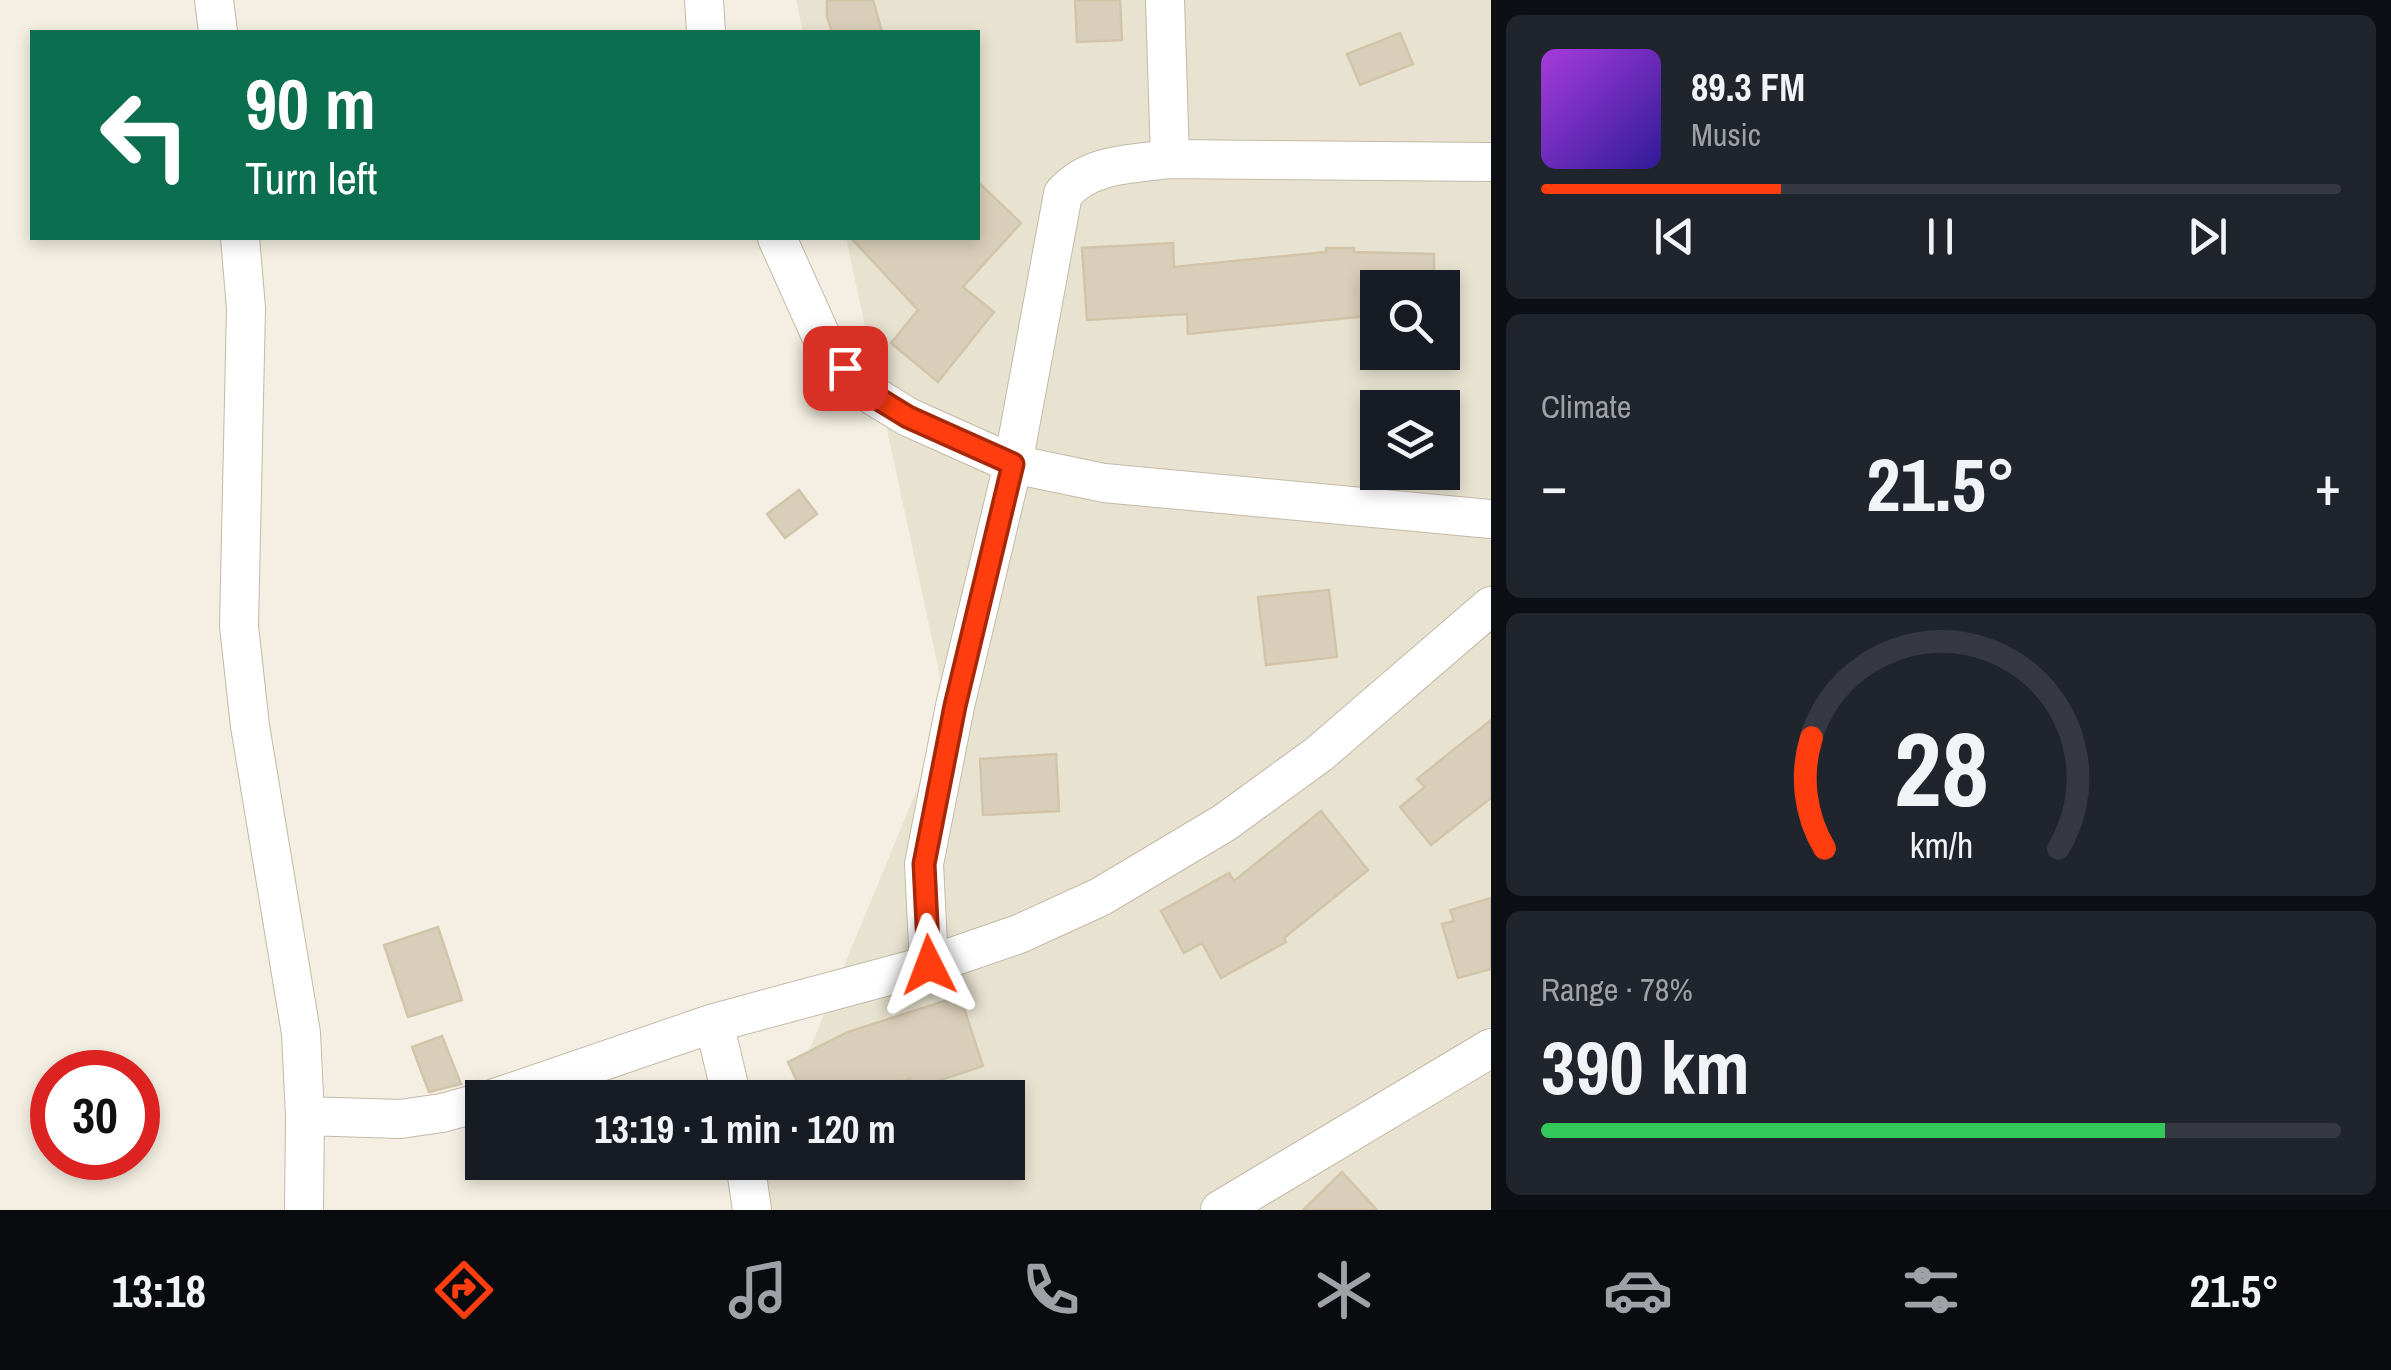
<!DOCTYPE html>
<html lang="en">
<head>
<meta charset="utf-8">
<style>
  :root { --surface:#171b24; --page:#20242c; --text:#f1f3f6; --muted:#9ea1a6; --line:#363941; --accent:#ff3d0e }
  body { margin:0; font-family:"Archivo Narrow",sans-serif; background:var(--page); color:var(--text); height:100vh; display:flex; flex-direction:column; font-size:38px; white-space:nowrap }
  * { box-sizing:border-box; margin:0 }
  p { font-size:32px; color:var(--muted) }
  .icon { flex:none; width:55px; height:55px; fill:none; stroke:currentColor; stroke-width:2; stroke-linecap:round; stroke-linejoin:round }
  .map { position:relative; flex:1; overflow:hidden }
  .side { display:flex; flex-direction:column; gap:15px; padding:15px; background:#0d0f14; width:900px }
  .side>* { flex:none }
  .hud { position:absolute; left:30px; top:30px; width:950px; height:210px; border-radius:0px; box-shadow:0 5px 15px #0003; background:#0b6e4f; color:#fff; overflow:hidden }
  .buttons { position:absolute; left:1360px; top:270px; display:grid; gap:20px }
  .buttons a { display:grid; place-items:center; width:100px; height:100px; border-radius:0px; background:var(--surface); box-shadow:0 5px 15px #0003; font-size:50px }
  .speed { position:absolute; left:30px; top:1050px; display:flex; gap:20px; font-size:50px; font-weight:700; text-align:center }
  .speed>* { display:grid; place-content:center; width:130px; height:130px; border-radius:50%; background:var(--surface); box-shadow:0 5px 15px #0003; line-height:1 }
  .speed .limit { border:15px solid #d22; background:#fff; color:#111 }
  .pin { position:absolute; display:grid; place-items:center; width:85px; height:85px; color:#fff; margin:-42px; border-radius:20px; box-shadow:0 5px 15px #0006 }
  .me { position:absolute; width:110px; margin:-55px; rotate:357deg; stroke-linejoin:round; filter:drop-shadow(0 0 8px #0008) }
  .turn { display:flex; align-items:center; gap:35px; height:210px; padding:0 50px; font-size:45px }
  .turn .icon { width:130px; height:130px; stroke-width:2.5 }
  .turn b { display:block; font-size:70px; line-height:85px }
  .big { font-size:75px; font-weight:800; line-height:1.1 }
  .side .widget { flex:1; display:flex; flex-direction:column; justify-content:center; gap:15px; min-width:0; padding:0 35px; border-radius:15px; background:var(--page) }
  .side .dial { align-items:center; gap:0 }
  .dial svg { height:260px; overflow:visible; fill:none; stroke:var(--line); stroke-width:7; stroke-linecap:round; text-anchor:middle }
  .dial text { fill:var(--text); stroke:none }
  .song { display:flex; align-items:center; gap:30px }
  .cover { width:120px; height:120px; border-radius:15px; background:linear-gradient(135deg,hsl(280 70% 55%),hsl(250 70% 35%)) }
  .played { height:10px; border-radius:5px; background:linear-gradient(90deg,var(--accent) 30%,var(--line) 30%) }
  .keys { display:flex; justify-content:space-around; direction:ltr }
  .heat { display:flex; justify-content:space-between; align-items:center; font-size:55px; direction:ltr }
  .charge { height:15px; border-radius:8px; background:linear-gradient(90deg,#34c759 78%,var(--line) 0) }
  .trip { position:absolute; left:465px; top:1080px; width:560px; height:100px; border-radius:0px; background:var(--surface); box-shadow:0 5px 15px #0003; font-weight:800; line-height:100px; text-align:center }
  .tab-bar { display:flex; height:160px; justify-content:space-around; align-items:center; background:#090b0e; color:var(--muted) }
  .tab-bar .icon { width:70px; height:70px }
  .tab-bar .selected { color:var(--accent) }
  .tab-bar b { font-size:45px; color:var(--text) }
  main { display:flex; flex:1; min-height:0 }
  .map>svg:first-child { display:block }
  .residential { fill:#e8e2d0; fill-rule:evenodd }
  .building { fill:#d9ceb9; stroke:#d2c4a9; stroke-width:2.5 }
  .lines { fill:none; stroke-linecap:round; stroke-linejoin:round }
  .street-casing { stroke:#c3baa7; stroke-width:40 }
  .street { stroke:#fff; stroke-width:38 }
  .route-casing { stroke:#a62809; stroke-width:25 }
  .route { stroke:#ff3d0e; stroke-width:18 }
</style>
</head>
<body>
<main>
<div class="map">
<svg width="1491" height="1210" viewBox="0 0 1491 1210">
  <rect width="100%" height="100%" fill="#f4efe2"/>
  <path class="residential" d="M 796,0 L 1491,0 L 1491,1210 L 743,1210 L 763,1163 L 1008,1162 L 1008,1098 L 790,1097 L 948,714 L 846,238 L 978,238 L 978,32 L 803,32 ZM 1378,288 L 1442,288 L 1442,352 L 1378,352 ZM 1378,408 L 1442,408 L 1442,472 L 1378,472 Z"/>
  <path class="building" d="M 827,0 L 873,0 L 882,32 L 832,32 L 827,16 Z
    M 1075,0 L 1120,0 L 1122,40 L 1077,42 Z
    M 1400,33 L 1413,64 L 1360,85 L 1347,54 Z
    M 978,182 L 1021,223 L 963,287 L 994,312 L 938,382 L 891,343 L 918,310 L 851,238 L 978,238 Z
    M 1173,243 L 1174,267 L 1326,252 L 1326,248 L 1354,248 L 1354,252 L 1434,254 L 1434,288 L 1378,288 L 1378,315 L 1188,334 L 1187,314 L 1087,320 L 1082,248 Z
    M 799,490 L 817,514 L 785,538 L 767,514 Z
    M 1329,590 L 1337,657 L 1266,665 L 1258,597 Z
    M 1491,720 L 1491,798 L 1431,845 L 1400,807 L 1425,787 L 1417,779 Z
    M 1056,754 L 1059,811 L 983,815 L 980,759 Z
    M 1321,811 L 1368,870 L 1284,938 L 1286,942 L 1221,978 L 1202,943 L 1184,953 L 1161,911 L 1229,873 L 1234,881 Z
    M 1491,898 L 1491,969 L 1458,978 L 1442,924 L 1454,921 L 1450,910 Z
    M 438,927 L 462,1000 L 408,1017 L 384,945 Z
    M 960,996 L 983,1066 L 914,1089 L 910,1078 L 870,1098 L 805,1098 L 788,1062 L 848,1032 Z
    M 442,1036 L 461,1084 L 429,1092 L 412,1047 Z
    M 1342,1172 L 1377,1210 L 1303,1210 Z"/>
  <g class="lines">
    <defs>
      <path id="street" d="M 214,0 L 218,32
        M 704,0 L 706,32
        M 1165,0 L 1170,159 L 1491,162
        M 240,238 L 246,308 L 239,626 L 250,726 L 301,1033 L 305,1116 L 304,1210
        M 777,238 L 826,347 L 864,390 L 908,417 L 1013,464 L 1104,483 L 1491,519
        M 929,965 L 1019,934 L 1100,897 L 1224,823 L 1319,754 L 1491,606
        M 714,1023 L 732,1098
        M 495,1098 L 714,1023 L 929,965 L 924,864 L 955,706 L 1013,464 L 1063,194 C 1090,163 1131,164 1170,159
        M 305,1116 L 400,1119 L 442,1113 L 482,1102
        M 745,1162 L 752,1210
        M 1220,1210 L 1491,1048"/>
    </defs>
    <use href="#street" class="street-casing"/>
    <use href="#street" class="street"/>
  </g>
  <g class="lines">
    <defs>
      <path id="route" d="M 845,368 L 864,390 L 908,417 L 1013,464 L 955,706 L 924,864 L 929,965"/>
    </defs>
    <use href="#route" class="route-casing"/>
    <use href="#route" class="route"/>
  </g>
</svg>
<div class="buttons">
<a><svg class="icon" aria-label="search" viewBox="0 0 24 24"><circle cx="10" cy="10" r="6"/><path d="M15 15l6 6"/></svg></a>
<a><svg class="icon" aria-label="layers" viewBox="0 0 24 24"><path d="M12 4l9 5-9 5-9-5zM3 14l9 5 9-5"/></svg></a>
</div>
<div class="speed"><div class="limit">30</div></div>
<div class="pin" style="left:845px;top:368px;background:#d93025"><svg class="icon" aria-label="arrive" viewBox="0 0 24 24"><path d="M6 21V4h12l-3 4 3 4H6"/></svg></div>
<svg class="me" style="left:929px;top:965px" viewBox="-20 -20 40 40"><path d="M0-17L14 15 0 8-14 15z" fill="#ff3d0e" stroke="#fff" stroke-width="4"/></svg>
<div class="trip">13:19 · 1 min · 120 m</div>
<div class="hud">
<div class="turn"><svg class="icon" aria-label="left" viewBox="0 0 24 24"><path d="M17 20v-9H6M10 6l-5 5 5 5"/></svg><div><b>90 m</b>Turn left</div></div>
</div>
</div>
<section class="side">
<div class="widget">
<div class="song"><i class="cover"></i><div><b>89.3 FM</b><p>Music</p></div></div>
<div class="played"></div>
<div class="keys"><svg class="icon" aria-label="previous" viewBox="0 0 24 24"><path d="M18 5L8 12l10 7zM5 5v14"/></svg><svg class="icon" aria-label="pause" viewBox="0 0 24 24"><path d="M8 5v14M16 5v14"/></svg><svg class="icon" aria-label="next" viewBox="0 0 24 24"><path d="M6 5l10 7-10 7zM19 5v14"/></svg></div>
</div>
<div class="widget"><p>Climate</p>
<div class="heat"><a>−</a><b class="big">21.5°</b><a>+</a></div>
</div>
<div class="widget dial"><svg viewBox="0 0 100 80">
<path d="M14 69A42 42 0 1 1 86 69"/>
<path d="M14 69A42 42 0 0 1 10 35" stroke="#ff3d0e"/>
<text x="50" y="56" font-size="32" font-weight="700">28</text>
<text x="50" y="72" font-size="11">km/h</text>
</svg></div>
<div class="widget"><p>Range · 78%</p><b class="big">390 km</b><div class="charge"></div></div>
</section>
</main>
<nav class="tab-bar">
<b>13:18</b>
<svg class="icon selected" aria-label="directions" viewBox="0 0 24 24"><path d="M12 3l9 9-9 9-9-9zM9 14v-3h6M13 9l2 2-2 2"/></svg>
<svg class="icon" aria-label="music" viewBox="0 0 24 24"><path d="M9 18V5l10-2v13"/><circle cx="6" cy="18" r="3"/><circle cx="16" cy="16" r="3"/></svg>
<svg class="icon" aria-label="phone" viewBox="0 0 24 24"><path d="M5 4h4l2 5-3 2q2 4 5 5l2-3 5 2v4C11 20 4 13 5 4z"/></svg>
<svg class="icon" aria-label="climate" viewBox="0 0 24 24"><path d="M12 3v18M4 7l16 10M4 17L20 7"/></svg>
<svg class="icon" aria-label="car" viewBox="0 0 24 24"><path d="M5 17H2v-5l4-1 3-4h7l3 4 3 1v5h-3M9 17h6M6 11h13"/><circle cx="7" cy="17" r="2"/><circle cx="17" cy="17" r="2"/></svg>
<svg class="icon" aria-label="filters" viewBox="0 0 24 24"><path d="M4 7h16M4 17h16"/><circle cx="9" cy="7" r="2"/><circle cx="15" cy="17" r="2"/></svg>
<b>21.5°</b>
</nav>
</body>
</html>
